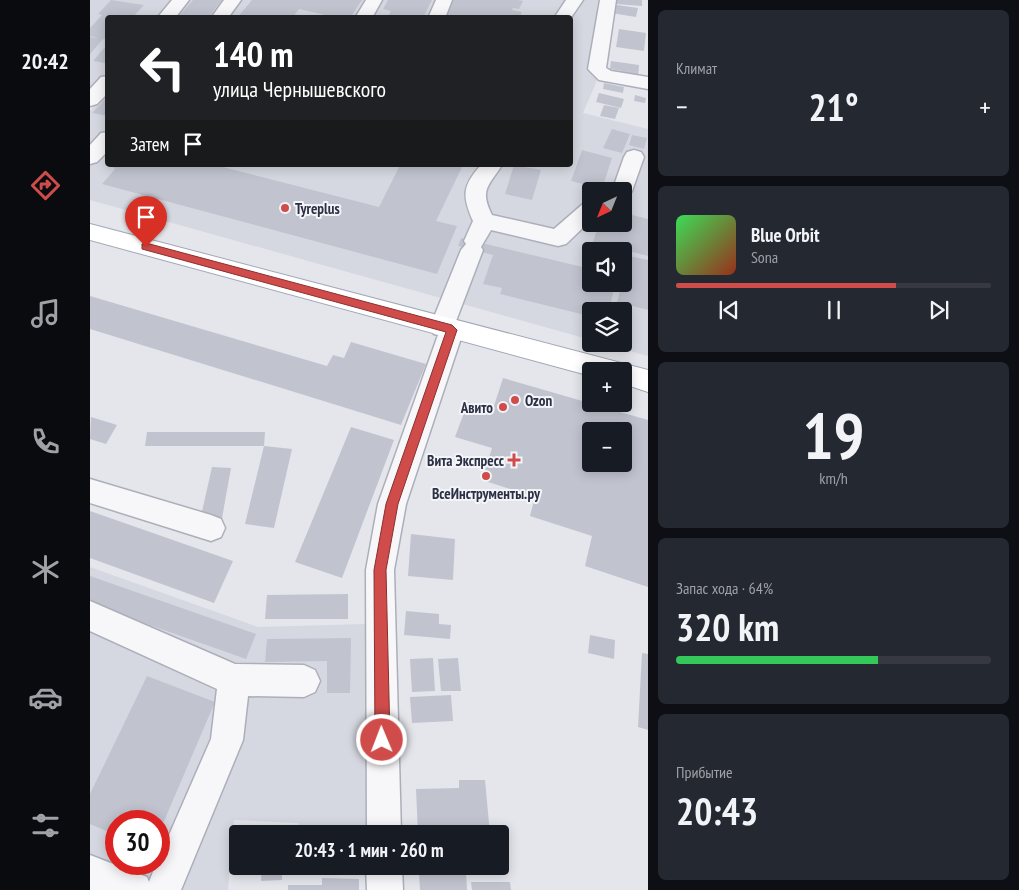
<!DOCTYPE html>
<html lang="ru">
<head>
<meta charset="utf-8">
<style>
  :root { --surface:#171b24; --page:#242831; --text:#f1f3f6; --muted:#9ea1a6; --line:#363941; --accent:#cf4c4a }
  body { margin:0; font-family:"PT Sans Narrow",sans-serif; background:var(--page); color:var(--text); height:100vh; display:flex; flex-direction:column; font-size:19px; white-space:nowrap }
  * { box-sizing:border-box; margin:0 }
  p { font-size:16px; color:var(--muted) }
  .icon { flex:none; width:28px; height:28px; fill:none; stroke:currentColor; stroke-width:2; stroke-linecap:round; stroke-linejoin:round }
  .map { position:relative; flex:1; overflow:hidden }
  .panel { display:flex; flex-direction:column; gap:10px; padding:10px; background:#0d0f14; width:371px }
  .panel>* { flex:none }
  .guide { position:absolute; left:15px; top:15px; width:468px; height:152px; border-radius:5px; box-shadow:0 2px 12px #0003; background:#202124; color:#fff; overflow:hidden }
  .needle { width:32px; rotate:223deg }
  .fabs { position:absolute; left:492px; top:182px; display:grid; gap:10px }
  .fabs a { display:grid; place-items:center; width:50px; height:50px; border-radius:5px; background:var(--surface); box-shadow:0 2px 12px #0003; font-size:25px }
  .speed { position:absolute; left:15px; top:810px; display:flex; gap:10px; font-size:25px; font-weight:700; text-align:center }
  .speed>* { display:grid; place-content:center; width:65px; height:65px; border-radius:50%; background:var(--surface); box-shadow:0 2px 12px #0003; line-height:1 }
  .speed .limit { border:8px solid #d22; background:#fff; color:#111 }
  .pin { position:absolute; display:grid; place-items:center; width:42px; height:42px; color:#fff; margin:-51px -21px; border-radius:50% 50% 50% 0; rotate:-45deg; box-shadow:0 0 5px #0007 }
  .pin .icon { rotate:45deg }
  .me { position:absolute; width:55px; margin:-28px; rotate:359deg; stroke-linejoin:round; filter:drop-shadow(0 0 4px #0008) }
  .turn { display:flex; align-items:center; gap:18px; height:105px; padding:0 25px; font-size:22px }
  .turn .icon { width:65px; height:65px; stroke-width:2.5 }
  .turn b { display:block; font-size:35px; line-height:42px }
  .then { display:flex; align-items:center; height:48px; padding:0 25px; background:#0003; gap:10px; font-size:19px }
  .big { font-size:38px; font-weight:700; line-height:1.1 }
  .panel .tile { flex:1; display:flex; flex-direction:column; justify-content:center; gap:8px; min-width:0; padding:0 18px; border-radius:8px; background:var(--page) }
  .panel .dial { align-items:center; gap:0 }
  .dial b { font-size:65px; line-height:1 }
  .song { display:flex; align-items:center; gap:15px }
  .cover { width:60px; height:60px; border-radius:8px; background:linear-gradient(135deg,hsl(130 70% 55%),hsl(10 70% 35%)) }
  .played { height:5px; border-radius:2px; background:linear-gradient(90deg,var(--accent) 70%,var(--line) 70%) }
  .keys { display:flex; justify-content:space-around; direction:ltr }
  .heat { display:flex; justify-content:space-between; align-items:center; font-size:28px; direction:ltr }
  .charge { height:8px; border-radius:4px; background:linear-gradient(90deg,#34c759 64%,var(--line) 0) }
  .trip { position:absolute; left:139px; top:825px; width:280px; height:50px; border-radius:5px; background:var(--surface); box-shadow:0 2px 12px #0003; font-weight:700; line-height:50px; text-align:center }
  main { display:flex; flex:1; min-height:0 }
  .menu { display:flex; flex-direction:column; width:90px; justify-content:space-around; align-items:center; background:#090b0e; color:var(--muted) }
  .menu .icon { width:35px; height:35px }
  .menu .on { color:var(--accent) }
  .menu b { font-size:22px; color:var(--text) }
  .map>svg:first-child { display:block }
  .built { fill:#d6d8e1; fill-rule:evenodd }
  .building { fill:#c1c4cf; fill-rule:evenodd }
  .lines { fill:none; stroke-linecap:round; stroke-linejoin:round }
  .minor-casing { stroke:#acafba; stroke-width:3 }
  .major-casing { stroke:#a3a8b7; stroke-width:2 }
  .minor { fill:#f7f7fa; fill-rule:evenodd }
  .major { fill:#fff; fill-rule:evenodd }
  .route { fill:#cf4c4a; stroke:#873130 }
  .poi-dot { fill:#cf4c4a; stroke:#f4f5f9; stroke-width:2 }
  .labels { text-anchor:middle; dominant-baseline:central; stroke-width:4; stroke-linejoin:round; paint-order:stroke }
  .poi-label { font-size:15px; font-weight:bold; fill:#2b3044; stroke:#f4f5f9; text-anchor:start }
</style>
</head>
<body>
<main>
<nav class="menu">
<b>20:42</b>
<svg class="icon on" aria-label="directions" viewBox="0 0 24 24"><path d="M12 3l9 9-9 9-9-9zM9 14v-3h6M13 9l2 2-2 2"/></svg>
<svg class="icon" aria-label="music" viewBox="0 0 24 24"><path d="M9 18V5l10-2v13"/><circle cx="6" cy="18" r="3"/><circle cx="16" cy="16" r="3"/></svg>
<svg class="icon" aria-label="phone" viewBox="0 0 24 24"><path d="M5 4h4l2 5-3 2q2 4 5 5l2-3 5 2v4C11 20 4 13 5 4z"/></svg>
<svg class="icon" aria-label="climate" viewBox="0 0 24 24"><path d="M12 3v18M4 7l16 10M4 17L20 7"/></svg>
<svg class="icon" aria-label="car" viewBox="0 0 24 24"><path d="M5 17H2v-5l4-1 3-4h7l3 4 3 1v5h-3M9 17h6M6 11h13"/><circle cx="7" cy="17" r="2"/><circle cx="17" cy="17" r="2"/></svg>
<svg class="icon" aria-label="filters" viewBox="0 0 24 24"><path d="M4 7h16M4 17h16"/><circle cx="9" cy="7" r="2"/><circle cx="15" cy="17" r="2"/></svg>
</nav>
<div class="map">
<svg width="558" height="890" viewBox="0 0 558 890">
  <rect width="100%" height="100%" fill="#e4e6ec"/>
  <path class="built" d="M 0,0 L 84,0 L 68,17 L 18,18 L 17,72 L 0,91 Z
    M 99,0 L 513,0 L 509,76 L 493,113 L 558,129 L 558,356 L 514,344 L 534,344 L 534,311 L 501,311 L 501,340 L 0,200 L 0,111 L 17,91 L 18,165 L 480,165 L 480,18 L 83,17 ZM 501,191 L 534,191 L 534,224 L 501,224 ZM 501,251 L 534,251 L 534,284 L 501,284 Z
    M 0,567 L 168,627 L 276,624 L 280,827 L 210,830 L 208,823 L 144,820 L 138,890 L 0,890 ZM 26,821 L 69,821 L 69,864 L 26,864 Z"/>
  <path class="building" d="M 21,0 L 54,5 L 42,18 L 18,18 L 18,40 L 13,39 L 0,54 L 0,37 L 8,38 L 0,36 L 0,28 L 12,15 L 8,14 Z
    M 103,0 L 132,0 L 118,18 L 87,18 Z
    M 162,0 L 272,0 L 260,18 L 248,18 L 209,9 L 202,18 L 147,18 Z
    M 298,0 L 342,0 L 333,18 L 297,18 L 301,11 L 293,9 Z
    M 359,0 L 428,0 L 433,1 L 429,9 L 423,8 L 422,10 L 432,12 L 429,18 L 353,18 Z
    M 526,0 L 552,0 L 552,6 L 526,4 Z
    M 527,5 L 548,8 L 546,17 L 521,13 Z
    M 529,29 L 556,33 L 554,51 L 526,47 Z
    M 15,47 L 18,48 L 18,60 L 15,63 L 3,61 Z
    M 521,61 L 549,65 L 548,79 L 531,77 L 532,71 L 520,69 Z
    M 514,83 L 534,87 L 533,93 L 513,89 Z
    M 509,93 L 534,99 L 531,108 L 506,102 Z
    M 545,95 L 556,98 L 555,103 L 544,101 Z
    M 18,96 L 18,116 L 2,113 Z
    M 514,105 L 529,108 L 525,119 L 510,116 Z
    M 522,129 L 540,134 L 532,153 L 513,148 Z
    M 542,135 L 557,138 L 554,149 L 539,145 Z
    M 492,150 L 522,158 L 512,189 L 481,181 Z
    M 21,165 L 125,165 L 289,207 L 310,165 L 373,165 L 346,221 L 367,226 L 347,274 L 12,184 L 25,169 Z
    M 424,165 L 451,170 L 442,200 L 415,194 Z
    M 534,213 L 558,219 L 558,256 L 503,242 L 509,224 L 534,224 Z
    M 371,238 L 501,269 L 501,284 L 525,284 L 519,311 L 495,311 L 495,315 L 410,294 L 412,288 L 393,284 L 403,255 L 368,246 Z
    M 539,256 L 558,260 L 558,310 L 527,302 L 532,284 L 534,284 Z
    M 0,296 L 237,366 L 243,355 L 254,358 L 261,342 L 336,364 L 311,425 L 0,329 Z
    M 413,378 L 558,420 L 558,587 L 495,566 L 502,536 L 440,516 L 445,497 L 392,480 L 402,448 L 365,437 L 378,402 L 403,409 ZM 501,431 L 534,431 L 534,464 L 501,464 Z
    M 1,417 L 27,425 L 16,444 L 0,439 Z
    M 261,427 L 304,440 L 252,578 L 205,562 Z
    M 57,432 L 175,432 L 174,446 L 55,446 Z
    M 174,446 L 202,449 L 184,528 L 155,524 Z
    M 122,467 L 141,468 L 132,518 L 111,516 Z
    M 0,511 L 143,561 L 124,603 L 0,558 Z
    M 321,534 L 365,539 L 363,580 L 318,576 Z
    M 0,576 L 166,634 L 156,659 L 0,604 Z
    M 258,594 L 258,619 L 175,619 L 177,595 Z
    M 316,611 L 349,614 L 349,624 L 361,625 L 360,639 L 314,635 Z
    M 500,635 L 525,640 L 524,659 L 498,653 Z
    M 261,638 L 260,693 L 237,693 L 237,661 L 175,662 L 177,639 Z
    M 552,653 L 558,654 L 558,730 L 548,727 Z
    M 343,658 L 345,691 L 322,692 L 320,659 Z
    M 368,658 L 371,691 L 351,691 L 348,659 Z
    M 57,676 L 125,702 L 69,833 L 69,821 L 26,821 L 26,835 L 0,824 L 0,794 Z
    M 361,695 L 363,721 L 322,723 L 320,697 Z
    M 369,780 L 395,780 L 400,834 L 328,834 L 326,789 L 369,788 Z
    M 172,866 L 192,866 L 192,880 L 171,881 Z
    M 329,872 L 376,873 L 377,890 L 330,890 Z
    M 232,878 L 269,879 L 269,890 L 198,890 L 198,885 L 232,885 Z
    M 381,882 L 420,882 L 421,890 L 382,890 Z"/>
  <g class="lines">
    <defs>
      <path id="minor" d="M 82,0 L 99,0 L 85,18 L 67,18 Z
        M 134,0 L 151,0 L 138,18 L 121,18 Z
        M 276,0 L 292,0 L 282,18 L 265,18 Z
        M 346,0 L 362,0 L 355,18 L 338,18 Z
        M 476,0 L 493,0 L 480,19 L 464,18 Z
        M 510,0 L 526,0 L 516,68 L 521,71 L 558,77 L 558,89 L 509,80 L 498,69 Z
        M 18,76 L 18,93 L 7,104 L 0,106 L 0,89 L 11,77 Z
        M 18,132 L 18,151 L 7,162 L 0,164 L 0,145 L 11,133 Z
        M 544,150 L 551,152 L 554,157 L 542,191 L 539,196 L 534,198 L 534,191 L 522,191 L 534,157 L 537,152 Z
        M 391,165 L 412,165 C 399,186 389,189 402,215 L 464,229 L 494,203 L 501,201 L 501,220 L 476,244 L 468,246 L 401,230 L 391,247 L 393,250 L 366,321 L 370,322 L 374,329 L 316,504 L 304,570 L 311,834 L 277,834 L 276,570 L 288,504 L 348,335 L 344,334 L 340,327 L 371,250 L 376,244 L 374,241 L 383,221 C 372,196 372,186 391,165 Z
        M 0,479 L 121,515 L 131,519 L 135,528 L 131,537 L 121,541 L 0,503 Z
        M 0,601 L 145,664 L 214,665 L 225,670 L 230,681 L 225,692 L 214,697 L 158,696 L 153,740 L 91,890 L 0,890 L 0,855 L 57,877 L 59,882 L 66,864 L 69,864 L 69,858 L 121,739 L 127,689 L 0,631 Z
        M 276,866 L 312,866 L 313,890 L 277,890 Z"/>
      <path id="major" d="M 0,224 L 558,370 L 558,392 L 534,384 L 534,371 L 501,371 L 501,376 L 0,240 Z"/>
    </defs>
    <use href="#minor" class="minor-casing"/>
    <use href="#major" class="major-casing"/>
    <use href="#minor" class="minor"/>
    <use href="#major" class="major"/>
  </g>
  <path class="route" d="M 56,243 L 362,325 L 367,330 L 308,504 L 296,570 L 300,740 L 297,744 L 292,747 L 288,744 L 285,740 L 284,570 L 296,504 L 356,332 L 52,249 L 52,244 Z"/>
  <g class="poi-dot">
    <circle cx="195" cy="208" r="5"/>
    <circle cx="425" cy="400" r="5"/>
    <circle cx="413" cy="407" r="5"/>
    <path d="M421.5 452.5h5v5h5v5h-5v5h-5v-5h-5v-5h5z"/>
    <circle cx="396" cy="476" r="5"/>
  </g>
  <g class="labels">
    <g class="poi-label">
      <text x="205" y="208">Tyreplus</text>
      <text x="435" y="400">Ozon</text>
      <text x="403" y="407" text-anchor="end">Авито</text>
      <text x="414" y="460" text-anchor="end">Вита Экспресс</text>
      <text x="396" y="493" text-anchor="middle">ВсеИнструменты.ру</text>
    </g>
  </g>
</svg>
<div class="fabs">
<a><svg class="needle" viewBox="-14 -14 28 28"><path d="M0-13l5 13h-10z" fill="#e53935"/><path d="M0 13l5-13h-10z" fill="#9ea1a6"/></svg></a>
<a><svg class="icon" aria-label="sound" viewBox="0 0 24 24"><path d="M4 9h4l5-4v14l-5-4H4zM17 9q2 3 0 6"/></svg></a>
<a><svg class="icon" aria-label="layers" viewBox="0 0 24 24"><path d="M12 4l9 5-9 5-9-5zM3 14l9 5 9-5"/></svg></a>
<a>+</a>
<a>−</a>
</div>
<div class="speed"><div class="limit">30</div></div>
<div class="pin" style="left:56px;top:247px;background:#d93025"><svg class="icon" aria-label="arrive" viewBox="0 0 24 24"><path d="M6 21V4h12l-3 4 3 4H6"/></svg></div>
<svg class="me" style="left:292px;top:740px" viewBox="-20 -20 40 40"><circle r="17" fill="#cf4c4a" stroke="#fff" stroke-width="3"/><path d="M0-11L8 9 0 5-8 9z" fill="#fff"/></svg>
<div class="trip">20:43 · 1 мин · 260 m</div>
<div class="guide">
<div class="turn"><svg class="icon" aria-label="left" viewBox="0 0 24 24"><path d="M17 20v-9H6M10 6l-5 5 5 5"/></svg><div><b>140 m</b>улица Чернышевского</div></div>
<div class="then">Затем<svg class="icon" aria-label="arrive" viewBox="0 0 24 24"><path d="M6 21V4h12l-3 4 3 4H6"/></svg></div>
</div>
</div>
<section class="panel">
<div class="tile"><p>Климат</p>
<div class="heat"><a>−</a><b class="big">21°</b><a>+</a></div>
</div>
<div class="tile">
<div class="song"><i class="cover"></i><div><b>Blue Orbit</b><p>Sona</p></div></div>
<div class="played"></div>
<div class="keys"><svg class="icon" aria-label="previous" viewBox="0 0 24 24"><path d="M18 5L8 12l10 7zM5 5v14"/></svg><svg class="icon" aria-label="pause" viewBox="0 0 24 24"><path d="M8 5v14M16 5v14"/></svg><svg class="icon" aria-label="next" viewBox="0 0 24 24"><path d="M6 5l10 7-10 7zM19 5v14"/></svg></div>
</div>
<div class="tile dial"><b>19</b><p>km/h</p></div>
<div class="tile"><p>Запас хода · 64%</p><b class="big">320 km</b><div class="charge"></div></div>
<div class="tile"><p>Прибытие</p><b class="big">20:43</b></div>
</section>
</main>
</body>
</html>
